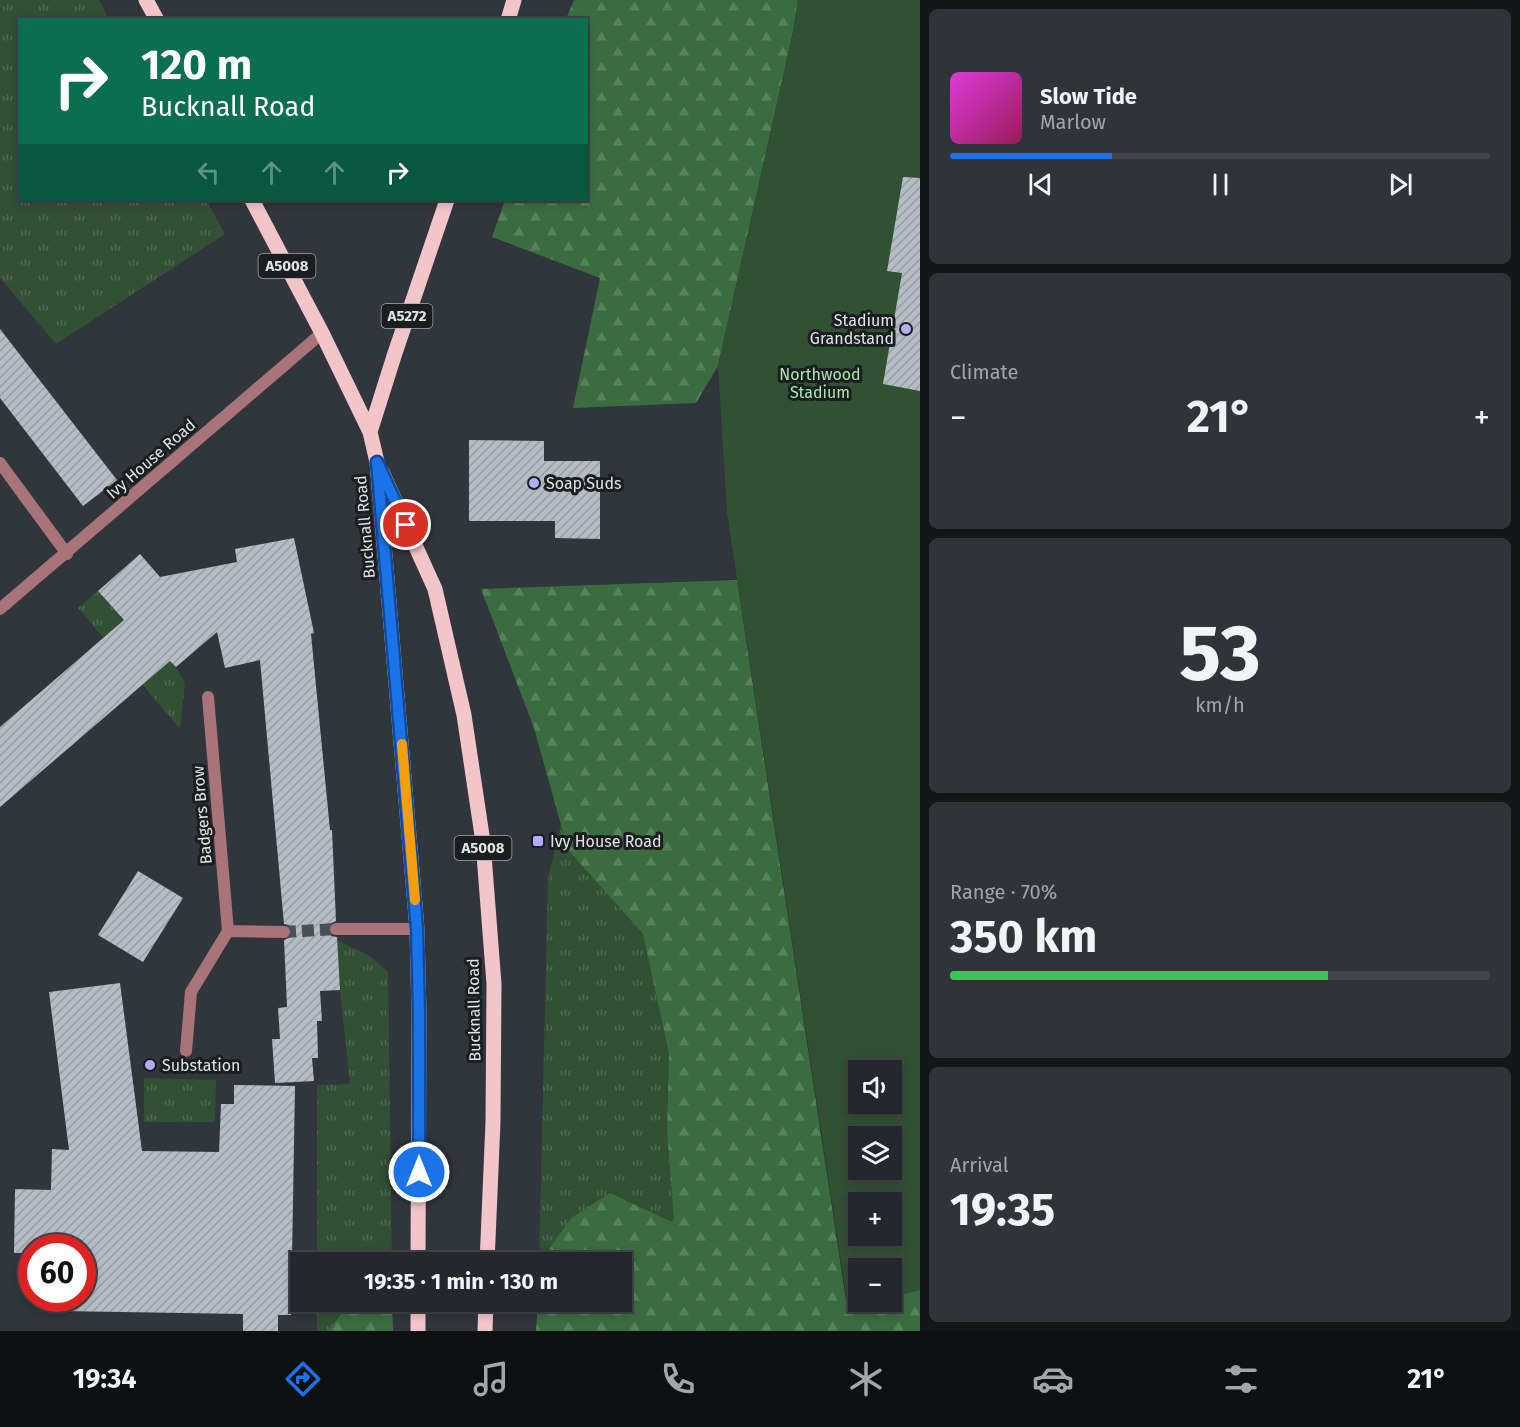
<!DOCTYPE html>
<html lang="en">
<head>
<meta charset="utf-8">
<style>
  :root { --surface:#24282c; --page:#303438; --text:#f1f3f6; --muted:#a3a6a9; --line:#414448; --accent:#1a73e8 }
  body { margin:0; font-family:"Fira Sans",sans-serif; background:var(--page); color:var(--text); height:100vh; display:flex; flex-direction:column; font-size:22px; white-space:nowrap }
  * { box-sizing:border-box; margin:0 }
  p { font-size:20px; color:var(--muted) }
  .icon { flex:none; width:33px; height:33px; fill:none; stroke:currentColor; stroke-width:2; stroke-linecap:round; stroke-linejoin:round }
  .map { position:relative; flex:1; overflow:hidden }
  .panel { display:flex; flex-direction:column; gap:9px; padding:9px; background:#141618; width:600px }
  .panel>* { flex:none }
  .guide { position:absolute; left:18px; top:18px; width:570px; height:183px; border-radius:0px; box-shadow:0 3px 9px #0003,0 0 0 2px var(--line); background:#0b6e4f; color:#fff; overflow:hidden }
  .controls { position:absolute; left:848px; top:1060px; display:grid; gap:12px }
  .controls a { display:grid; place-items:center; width:54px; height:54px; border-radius:0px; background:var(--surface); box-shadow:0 3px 9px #0003,0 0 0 2px var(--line); font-size:30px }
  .speed { position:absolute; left:18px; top:1234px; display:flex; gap:12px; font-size:30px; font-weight:700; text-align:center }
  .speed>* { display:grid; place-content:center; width:78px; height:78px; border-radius:50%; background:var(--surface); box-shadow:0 3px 9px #0003,0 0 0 2px var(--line); line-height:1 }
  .speed .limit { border:9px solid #d22; background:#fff; color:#111 }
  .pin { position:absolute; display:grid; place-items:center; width:51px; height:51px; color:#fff; margin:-26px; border:3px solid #fff; border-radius:50%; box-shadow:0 2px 6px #0007 }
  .me { position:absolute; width:66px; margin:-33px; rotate:0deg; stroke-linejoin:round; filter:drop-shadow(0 0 4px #0008) }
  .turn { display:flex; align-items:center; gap:21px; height:126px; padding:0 24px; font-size:27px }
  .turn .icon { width:78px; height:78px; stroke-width:2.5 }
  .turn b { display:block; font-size:42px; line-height:51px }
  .lanes { display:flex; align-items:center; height:57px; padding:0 24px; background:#0003; justify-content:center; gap:30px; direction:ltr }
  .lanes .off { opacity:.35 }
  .big { font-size:45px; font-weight:700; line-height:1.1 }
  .panel .widget { flex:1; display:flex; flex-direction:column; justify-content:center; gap:9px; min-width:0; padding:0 21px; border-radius:9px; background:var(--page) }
  .panel .dial { align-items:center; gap:0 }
  .dial b { font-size:78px; line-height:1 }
  .song { display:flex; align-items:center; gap:18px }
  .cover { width:72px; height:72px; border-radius:9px; background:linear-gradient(135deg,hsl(300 70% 55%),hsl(330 70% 35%)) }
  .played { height:6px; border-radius:3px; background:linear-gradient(90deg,var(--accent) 30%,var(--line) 30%) }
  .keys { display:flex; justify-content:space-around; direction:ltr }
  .heat { display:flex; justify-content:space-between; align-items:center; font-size:33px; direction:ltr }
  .charge { height:9px; border-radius:4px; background:linear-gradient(90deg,#34c759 70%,var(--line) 0) }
  .trip { position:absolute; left:290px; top:1252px; width:342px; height:60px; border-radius:0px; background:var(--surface); box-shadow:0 3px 9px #0003,0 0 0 2px var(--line); font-weight:700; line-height:60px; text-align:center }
  .dock { display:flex; height:96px; justify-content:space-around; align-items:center; background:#0e1012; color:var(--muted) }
  .dock .icon { width:42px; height:42px }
  .dock .current { color:var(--accent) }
  .dock b { font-size:27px; color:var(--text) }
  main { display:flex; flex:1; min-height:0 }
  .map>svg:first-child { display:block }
  .grass { fill:url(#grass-tufts) }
  .forest { fill:url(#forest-firs) }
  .green { fill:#325034; fill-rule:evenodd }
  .building { fill:url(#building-hatch) }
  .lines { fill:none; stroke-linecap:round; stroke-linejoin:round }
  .street-tunnel { stroke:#4a5055; stroke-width:12; stroke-dasharray:12 6; stroke-linecap:butt }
  .street { stroke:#a87479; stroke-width:12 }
  .primary { stroke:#f1c5c9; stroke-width:15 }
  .route-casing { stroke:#114b97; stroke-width:15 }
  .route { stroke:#1a73e8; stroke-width:10 }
  .slow { stroke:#f59e0b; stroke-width:10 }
  .poi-dot { fill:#b1adfa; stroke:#1b1d20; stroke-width:2 }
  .labels { text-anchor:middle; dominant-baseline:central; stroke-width:6; stroke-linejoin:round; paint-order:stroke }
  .shield { fill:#1b1d20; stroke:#a5a8ab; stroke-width:1.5 }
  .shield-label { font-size:15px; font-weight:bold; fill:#e0e4e7 }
  .poi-label { font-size:16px; fill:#e0e4e7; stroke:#1b1d20; text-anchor:start }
  .park-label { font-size:16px; fill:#a4eca8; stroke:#1b1d20 }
  .street-label { font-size:16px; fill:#e0e4e7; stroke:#1b1d20 }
</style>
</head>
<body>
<main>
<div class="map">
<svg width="920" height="1331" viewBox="0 0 920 1331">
  <defs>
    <pattern id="grass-tufts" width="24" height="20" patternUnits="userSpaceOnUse" patternTransform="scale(1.5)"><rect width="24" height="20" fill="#325034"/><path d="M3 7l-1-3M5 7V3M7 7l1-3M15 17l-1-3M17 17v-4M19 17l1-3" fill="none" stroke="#4f6951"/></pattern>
    <pattern id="forest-firs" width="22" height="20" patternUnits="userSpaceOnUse" patternTransform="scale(1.5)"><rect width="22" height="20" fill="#3b6c40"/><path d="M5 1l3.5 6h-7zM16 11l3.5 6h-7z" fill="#57815c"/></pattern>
    <pattern id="building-hatch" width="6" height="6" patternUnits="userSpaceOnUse" patternTransform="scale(1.5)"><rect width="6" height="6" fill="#b5bcc3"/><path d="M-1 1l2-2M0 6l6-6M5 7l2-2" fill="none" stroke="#989ea4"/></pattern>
  </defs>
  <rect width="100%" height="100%" fill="#30363b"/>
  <path class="grass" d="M 0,0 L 99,0 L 109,19 L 20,20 L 20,200 L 206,200 L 225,234 L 56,344 L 0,278 Z
    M 98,591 L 139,638 L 145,633 L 176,667 L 185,684 L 180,729 L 78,608 Z
    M 561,824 L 568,850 L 643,934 L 669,1054 L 667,1131 L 674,1224 L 571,1218 L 539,1263 L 548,877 Z
    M 337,940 L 370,956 L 388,972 L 392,1263 L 317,1263 L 317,1085 L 350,1084 L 340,990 Z
    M 144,1078 L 216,1080 L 215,1122 L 144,1122 Z
    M 317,1302 L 351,1302 L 327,1331 L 317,1331 Z"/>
  <path class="forest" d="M 574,0 L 798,0 L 793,32 L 718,366 L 696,403 L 573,408 L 600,278 L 492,237 L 505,200 L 586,200 L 586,20 L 566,19 Z
    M 737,580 L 847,1307 L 868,1302 L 891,1302 L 891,1297 L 920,1290 L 920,1331 L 536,1331 L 538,1302 L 621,1302 L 621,1263 L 539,1263 L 571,1218 L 610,1193 L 674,1223 L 667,1131 L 669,1054 L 643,934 L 568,850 L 534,728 L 481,589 Z
    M 351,1302 L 392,1306 L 393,1331 L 327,1331 Z"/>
  <path class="green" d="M 798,0 L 920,0 L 920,1290 L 891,1297 L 891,1269 L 858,1269 L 858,1302 L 868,1302 L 848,1307 L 727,513 L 718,366 L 793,32 ZM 858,1071 L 891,1071 L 891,1104 L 858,1104 ZM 858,1137 L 891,1137 L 891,1170 L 858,1170 ZM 858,1203 L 891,1203 L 891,1236 L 858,1236 Z"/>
  <path class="building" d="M 903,177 L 920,178 L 920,391 L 883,384 L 902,273 L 887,271 Z
    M 0,329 L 117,480 L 83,506 L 0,398 Z
    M 469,440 L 544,441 L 544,461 L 600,461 L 600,539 L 555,538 L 555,521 L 469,521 Z
    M 294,538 L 314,633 L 311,634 L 330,830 L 332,830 L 336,921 L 329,924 L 328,930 L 331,936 L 337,937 L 340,990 L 320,991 L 322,1021 L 317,1021 L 318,1058 L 312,1058 L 314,1081 L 275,1083 L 272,1039 L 280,1039 L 278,1008 L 287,1007 L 284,940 L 291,937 L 292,932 L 289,925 L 284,924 L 260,660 L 225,668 L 217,632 L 176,667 L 170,661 L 0,807 L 0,727 L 124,620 L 98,591 L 140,554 L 160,577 L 237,562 L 235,549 Z
    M 138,871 L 183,898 L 143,962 L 98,935 Z
    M 120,983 L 142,1151 L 219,1152 L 221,1104 L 234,1104 L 234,1085 L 295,1086 L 291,1315 L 278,1315 L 278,1331 L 243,1331 L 243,1314 L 60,1311 L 60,1299 L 82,1299 L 82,1248 L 32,1248 L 32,1253 L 14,1253 L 15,1189 L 51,1190 L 52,1149 L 69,1150 L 49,992 Z"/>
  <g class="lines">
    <path class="street-tunnel" d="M 284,932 L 336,929"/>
    <path class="street" d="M 0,463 L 67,554
      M 0,609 L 322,333
      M 336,929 L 417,929
      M 228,931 L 284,932
      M 186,1051 L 191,992 L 228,931 L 208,697"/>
    <path class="primary" d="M 146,0 L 157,20
      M 508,20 L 514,0
      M 252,200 L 322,333 L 370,432 L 377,462 L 417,929 L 419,1014 L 418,1263
      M 370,432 L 395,353 L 447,200
      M 382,472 L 435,589 L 464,715 L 483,842 L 494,984 L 493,1122 L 487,1263
      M 418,1331 L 418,1302
      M 485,1331 L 486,1302"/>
  </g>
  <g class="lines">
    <defs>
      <path id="route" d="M 406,525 L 377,462 L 417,929 L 419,1014 L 419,1172"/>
    </defs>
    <use href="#route" class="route-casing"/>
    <use href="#route" class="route"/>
    <path class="slow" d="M 402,744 L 415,900"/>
  </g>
  <g class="poi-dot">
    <circle cx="906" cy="329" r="6"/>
    <circle cx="534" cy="483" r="6"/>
    <rect x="532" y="835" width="12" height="12" rx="3"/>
    <circle cx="150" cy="1065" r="6"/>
  </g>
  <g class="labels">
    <g class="shield">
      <rect x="258.5" y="254" width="57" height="24" rx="4.5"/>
      <rect x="381.5" y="304" width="51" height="24" rx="4.5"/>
      <rect x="454.5" y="836" width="57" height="24" rx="4.5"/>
    </g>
    <g class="shield-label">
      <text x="287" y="266">A5008</text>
      <text x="407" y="316">A5272</text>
      <text x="483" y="848">A5008</text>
    </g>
    <g class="poi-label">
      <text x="894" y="320" text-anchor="end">Stadium<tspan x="894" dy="18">Grandstand</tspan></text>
      <text x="546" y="483">Soap Suds</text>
      <text x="550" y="841">Ivy House Road</text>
      <text x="162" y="1065">Substation</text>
    </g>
    <g class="park-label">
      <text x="820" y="374">Northwood<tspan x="820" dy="18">Stadium</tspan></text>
    </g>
    <g class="street-label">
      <text transform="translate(151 459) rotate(-41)">Ivy House Road</text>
      <text transform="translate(365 527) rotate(-95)">Bucknall Road</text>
      <text transform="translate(202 815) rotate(-95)">Badgers Brow</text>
      <text transform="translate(474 1010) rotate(-91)">Bucknall Road</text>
    </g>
  </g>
</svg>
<div class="controls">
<a><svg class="icon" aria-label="sound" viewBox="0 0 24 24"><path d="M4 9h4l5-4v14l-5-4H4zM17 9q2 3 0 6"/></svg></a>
<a><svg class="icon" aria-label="layers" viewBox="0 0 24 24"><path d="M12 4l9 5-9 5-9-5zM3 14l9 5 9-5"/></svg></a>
<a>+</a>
<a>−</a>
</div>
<div class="speed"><div class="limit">60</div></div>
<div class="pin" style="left:406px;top:525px;background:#d93025"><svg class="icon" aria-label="arrive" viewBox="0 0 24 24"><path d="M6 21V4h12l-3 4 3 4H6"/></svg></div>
<svg class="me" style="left:419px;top:1172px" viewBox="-20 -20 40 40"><circle r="17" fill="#1a73e8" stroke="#fff" stroke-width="3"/><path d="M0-11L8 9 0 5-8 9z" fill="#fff"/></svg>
<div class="trip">19:35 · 1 min · 130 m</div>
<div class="guide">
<div class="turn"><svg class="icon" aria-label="right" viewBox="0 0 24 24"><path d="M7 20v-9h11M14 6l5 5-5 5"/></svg><div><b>120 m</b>Bucknall Road</div></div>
<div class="lanes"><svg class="icon off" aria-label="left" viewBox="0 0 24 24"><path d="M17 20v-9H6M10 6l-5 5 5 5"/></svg><svg class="icon off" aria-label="ahead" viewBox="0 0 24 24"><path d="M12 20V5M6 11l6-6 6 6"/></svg><svg class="icon off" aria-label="ahead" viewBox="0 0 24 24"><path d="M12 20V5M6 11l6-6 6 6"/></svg><svg class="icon" aria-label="right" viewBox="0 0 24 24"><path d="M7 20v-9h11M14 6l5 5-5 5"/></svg></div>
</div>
</div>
<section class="panel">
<div class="widget">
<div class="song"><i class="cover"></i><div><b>Slow Tide</b><p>Marlow</p></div></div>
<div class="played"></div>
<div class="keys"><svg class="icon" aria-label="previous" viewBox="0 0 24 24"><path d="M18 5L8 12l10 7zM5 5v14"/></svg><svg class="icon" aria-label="pause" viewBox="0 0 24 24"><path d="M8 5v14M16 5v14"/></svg><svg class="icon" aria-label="next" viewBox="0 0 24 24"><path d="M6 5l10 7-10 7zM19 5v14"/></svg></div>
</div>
<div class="widget"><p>Climate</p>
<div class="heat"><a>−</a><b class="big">21°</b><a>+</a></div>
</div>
<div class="widget dial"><b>53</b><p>km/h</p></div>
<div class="widget"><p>Range · 70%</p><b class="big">350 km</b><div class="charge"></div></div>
<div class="widget"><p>Arrival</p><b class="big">19:35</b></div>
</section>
</main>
<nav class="dock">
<b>19:34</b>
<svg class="icon current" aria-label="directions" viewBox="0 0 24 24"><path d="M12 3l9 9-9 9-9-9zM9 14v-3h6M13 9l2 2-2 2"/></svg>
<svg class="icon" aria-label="music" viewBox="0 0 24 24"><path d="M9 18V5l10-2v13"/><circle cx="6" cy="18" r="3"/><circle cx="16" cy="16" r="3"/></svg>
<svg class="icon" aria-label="phone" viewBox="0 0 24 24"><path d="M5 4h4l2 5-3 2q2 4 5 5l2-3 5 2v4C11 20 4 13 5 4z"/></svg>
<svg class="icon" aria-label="climate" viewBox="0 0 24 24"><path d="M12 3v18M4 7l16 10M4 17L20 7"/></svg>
<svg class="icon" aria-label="car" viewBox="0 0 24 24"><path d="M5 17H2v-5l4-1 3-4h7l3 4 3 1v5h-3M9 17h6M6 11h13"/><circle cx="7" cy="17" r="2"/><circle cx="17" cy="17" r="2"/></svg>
<svg class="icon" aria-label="filters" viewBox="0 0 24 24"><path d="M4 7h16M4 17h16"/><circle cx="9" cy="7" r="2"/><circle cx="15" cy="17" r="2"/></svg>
<b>21°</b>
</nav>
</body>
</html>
